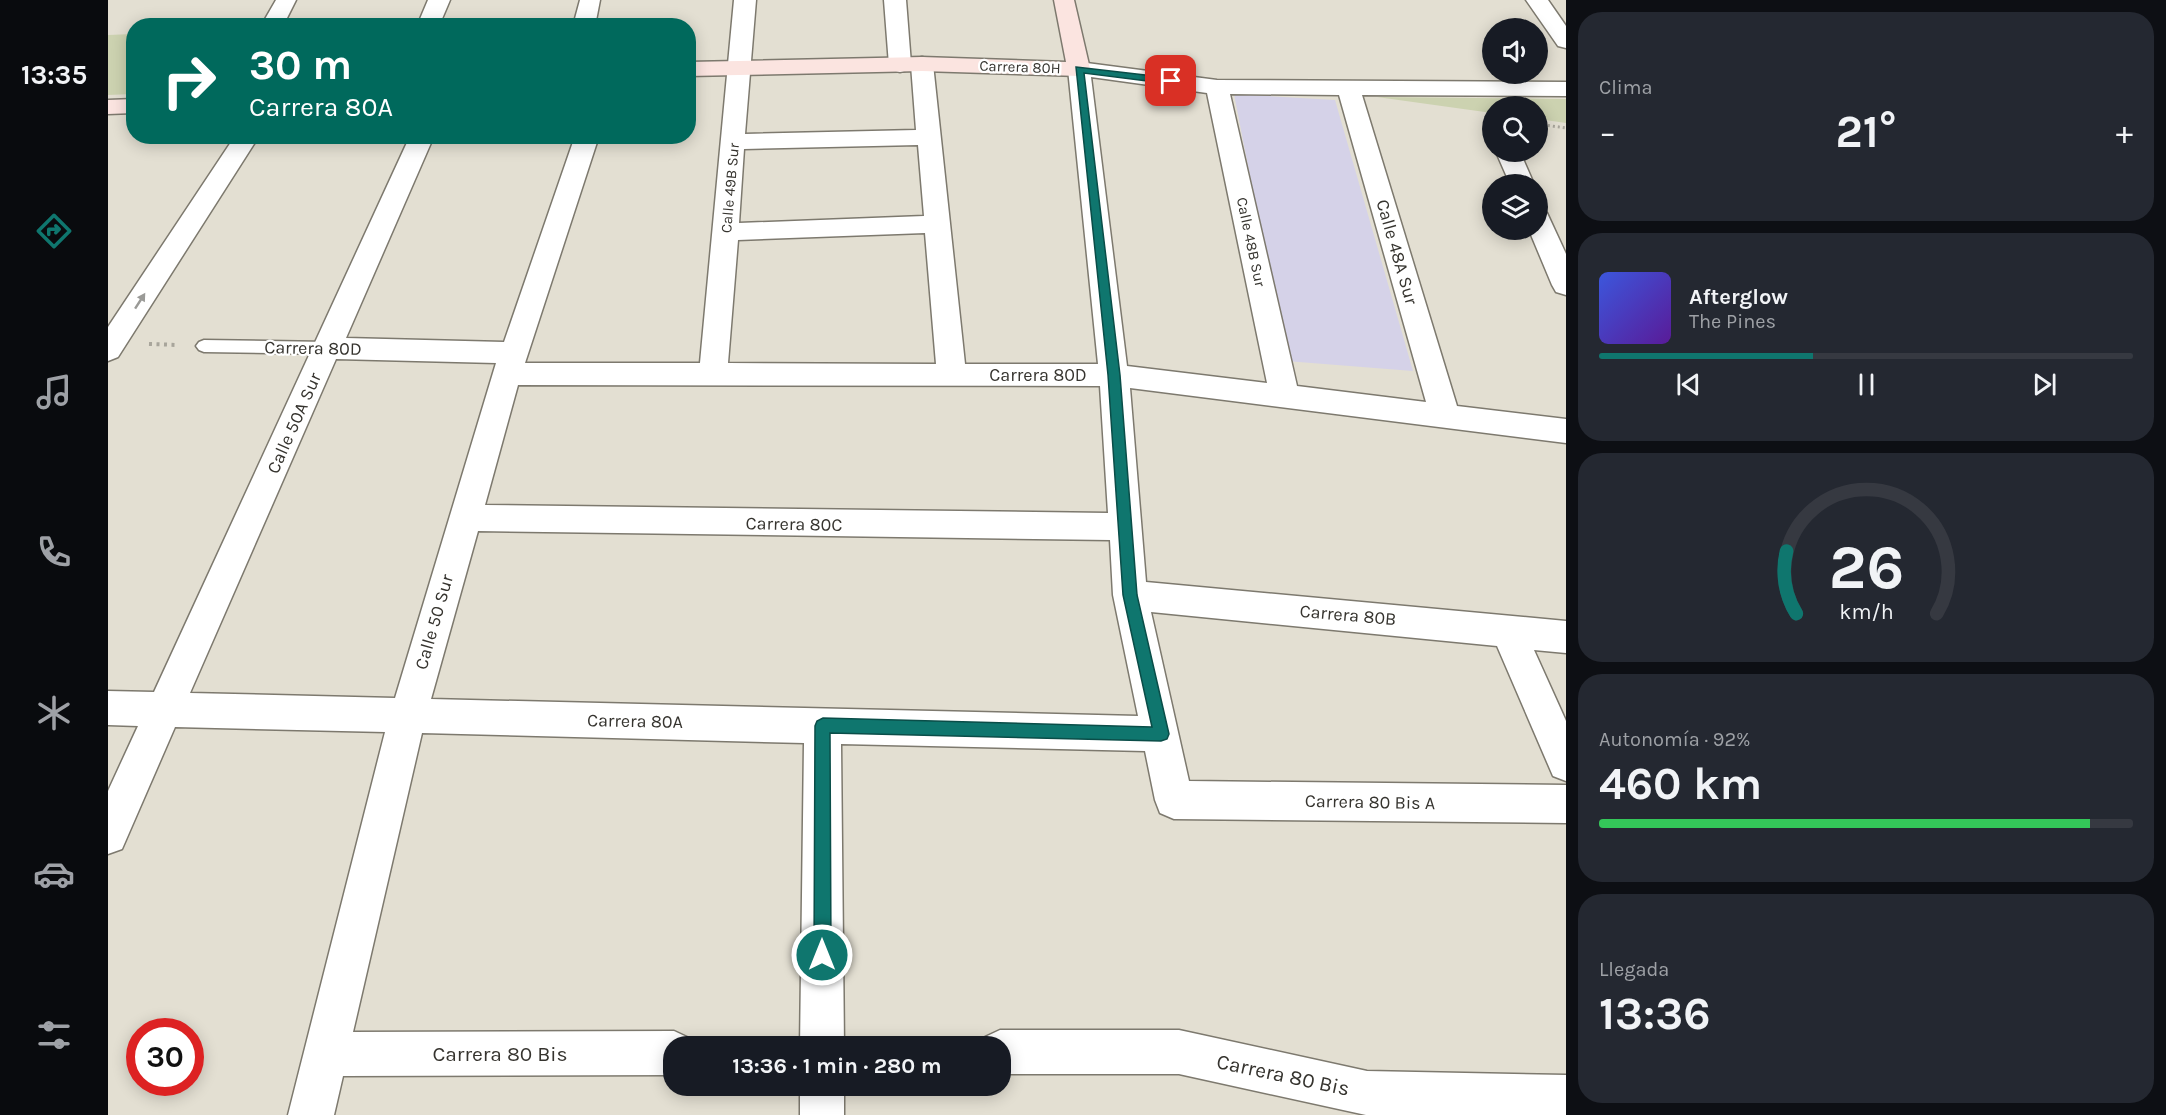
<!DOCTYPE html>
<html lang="es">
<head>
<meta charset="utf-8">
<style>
  :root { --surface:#171b24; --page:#242831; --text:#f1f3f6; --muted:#9ea1a6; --line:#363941; --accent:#0f766e }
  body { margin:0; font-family:Karla,sans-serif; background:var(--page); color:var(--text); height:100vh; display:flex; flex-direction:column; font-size:22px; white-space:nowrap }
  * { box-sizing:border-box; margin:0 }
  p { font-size:20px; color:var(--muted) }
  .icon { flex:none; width:33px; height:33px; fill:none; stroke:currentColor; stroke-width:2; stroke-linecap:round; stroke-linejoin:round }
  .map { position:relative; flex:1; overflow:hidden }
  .side { display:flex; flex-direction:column; gap:12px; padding:12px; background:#0d0f14; width:600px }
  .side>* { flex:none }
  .top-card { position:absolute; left:18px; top:18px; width:570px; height:126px; border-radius:24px; box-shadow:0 3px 15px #0003; background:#00695c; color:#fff; overflow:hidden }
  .fabs { position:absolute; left:1374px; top:18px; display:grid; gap:12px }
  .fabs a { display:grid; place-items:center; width:66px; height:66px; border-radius:50%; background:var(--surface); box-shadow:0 3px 15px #0003; font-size:30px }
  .speed { position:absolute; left:18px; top:1018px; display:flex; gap:12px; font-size:30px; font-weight:700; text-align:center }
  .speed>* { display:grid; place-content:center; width:78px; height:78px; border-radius:50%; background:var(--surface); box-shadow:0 3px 15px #0003; line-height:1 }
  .speed .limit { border:9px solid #d22; background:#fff; color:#111 }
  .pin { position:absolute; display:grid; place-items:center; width:51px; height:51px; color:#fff; margin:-26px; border-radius:12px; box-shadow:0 3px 9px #0006 }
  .me { position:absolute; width:66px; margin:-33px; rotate:0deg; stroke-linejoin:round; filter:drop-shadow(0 0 4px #0008) }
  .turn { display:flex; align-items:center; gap:21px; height:126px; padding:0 24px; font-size:27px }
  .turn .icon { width:78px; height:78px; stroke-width:2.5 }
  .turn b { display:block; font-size:42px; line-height:51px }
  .big { font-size:45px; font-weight:700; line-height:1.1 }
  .side .widget { flex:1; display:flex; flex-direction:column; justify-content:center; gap:9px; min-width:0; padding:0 21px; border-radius:24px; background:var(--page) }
  .side .dial { align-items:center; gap:0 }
  .dial svg { height:156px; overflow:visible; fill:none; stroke:var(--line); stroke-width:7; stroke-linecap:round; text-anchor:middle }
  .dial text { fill:var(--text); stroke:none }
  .song { display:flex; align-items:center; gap:18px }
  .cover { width:72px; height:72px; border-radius:9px; background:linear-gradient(135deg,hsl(230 70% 55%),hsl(270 70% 35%)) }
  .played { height:6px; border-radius:3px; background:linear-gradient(90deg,var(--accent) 40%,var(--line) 40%) }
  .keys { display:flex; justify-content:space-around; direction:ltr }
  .heat { display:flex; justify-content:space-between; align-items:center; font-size:33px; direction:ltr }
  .charge { height:9px; border-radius:4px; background:linear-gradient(90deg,#34c759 92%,var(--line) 0) }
  .trip { position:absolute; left:555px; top:1036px; width:348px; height:60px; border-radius:24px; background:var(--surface); box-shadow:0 3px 15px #0003; font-weight:700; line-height:60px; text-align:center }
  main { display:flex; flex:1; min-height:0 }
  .menu { display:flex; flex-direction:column; width:108px; justify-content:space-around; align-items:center; background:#090b0e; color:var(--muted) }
  .menu .icon { width:42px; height:42px }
  .menu .active { color:var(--accent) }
  .menu b { font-size:27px; color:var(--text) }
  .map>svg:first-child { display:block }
  .education { fill:#d5d2e8 }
  .green { fill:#ccd2b0 }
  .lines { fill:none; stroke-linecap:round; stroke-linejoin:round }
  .lane-casing { stroke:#7d796e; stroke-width:3 }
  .street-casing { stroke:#7d796e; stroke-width:3 }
  .secondary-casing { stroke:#7d796e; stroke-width:3 }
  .path-far1 { stroke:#a8a59b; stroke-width:3; stroke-dasharray:2 3; stroke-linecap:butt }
  .path { stroke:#a8a59b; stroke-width:4; stroke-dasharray:3 4.5; stroke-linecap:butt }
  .lane { fill:#fff; fill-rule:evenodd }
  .street { fill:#fff; fill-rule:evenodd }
  .secondary { fill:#fbe4e0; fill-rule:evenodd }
  .oneway { fill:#9a9a97 }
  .route { fill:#0f766e; stroke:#0a4d48; stroke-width:1.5 }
  .labels { text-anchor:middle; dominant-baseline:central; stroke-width:4.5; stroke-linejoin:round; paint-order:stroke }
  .far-street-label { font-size:15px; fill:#36342f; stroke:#fff }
  .street-label { font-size:18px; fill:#36342f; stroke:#fff }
  .near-street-label { font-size:21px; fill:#36342f; stroke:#fff }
</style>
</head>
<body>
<main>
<nav class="menu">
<b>13:35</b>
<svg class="icon active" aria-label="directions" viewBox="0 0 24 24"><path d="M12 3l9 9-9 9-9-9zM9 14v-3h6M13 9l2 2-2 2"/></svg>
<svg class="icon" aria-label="music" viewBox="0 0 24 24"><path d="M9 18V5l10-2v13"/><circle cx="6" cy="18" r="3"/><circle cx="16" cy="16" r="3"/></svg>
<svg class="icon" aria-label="phone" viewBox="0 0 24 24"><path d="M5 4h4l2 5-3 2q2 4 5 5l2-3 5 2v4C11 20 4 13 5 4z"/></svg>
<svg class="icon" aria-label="climate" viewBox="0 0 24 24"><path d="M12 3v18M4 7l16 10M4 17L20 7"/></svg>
<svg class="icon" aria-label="car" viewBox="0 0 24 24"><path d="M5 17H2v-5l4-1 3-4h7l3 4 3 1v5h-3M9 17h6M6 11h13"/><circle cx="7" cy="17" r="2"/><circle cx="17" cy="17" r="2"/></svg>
<svg class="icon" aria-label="filters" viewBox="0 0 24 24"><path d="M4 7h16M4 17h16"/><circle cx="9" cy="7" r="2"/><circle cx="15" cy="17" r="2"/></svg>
</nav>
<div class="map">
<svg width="1458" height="1115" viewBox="0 0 1458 1115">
  <rect width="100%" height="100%" fill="#e3dfd2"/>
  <path class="education" d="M 1126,94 L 1227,100 L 1305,371 L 1178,361 Z"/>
  <path class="green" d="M 25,34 L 25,94 L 0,95 L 0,35 Z
    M 1269,97 L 1458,99 L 1458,123 L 1430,119 L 1430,106 L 1384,106 L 1384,113 Z"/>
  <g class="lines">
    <defs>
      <path id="lane" d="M 96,340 L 220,342 L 225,344 L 228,348 L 225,352 L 220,354 L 96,352 L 91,350 L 88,346 L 91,342 Z"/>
      <path id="street" d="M 168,0 L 188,0 L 175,26 L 153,26 Z
        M 320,0 L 342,0 L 331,26 L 309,26 Z
        M 472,0 L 492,0 L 487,26 L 465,26 Z
        M 626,0 L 648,0 L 637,134 L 808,130 L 803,65 L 800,70 L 792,72 L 784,70 L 781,65 L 776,0 L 798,0 L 803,64 L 806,59 L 814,57 L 822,59 L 825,64 L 857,364 L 990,364 L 960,69 L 963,64 L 971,62 L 1109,80 L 1458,82 L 1458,96 L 1254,95 L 1349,406 L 1458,419 L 1458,443 L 1022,388 L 1038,582 L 1458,621 L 1458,653 L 1426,650 L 1458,721 L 1458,781 L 1445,776 L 1389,646 L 1043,612 L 1081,781 L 1458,785 L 1458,823 L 1066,819 L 1052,813 L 1047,800 L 1037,751 L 733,744 L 736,1047 L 692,1047 L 696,743 L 314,733 L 245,1032 L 566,1031 L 581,1038 L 585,1047 L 566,1047 L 566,1075 L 235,1076 L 226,1115 L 180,1115 L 277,732 L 67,727 L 14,849 L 0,854 L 0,791 L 30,726 L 0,725 L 0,691 L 46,692 L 302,136 L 326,136 L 238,338 L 396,342 L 467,136 L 491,136 L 417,363 L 592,363 ZM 983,77 L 1099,93 L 1159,383 L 1019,366 ZM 1122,94 L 1231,95 L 1318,402 L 1189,386 ZM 810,145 L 816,216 L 631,223 L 636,149 ZM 817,233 L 828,364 L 620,363 L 630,240 ZM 228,359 L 388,363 L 287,698 L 82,693 ZM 410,385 L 992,386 L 1000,513 L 377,505 ZM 370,531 L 1002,540 L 1005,595 L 1030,716 L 323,699 Z
        M 1418,0 L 1440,0 L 1458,26 L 1458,48 L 1450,46 Z
        M 127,136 L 151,136 L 10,357 L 0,361 L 0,327 Z
        M 1388,152 L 1412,152 L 1426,184 L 1402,184 Z
        M 1430,210 L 1439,213 L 1458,254 L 1458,295 L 1448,292 L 1444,285 L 1421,230 L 1430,230 Z
        M 892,1030 L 1071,1030 L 1259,1071 L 1458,1075 L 1458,1115 L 1258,1115 L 1071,1074 L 892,1074 L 892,1047 L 872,1047 L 877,1037 Z
        M 692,1086 L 736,1086 L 736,1115 L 692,1115 Z"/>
      <path id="secondary" d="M 946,0 L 966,0 L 982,69 L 979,74 L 971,76 L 814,71 L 580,76 L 580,62 L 814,57 L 958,62 Z
        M 26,99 L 26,113 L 0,114 L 0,100 Z"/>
    </defs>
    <use href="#lane" class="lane-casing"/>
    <use href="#street" class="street-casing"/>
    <use href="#secondary" class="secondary-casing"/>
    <path class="path-far1" d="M 1430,124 L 1458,128"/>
    <path class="path" d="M 41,344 L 70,345"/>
    <use href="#lane" class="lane"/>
    <use href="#street" class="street"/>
    <use href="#secondary" class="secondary"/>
  </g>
  <defs><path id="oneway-solid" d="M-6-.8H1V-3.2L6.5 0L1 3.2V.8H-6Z" transform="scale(1.5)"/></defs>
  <use class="oneway" href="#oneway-solid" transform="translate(32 301) rotate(-57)"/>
  <path class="route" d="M 968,67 L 1063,78 L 1068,81 L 1063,84 L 976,73 L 1012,375 L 1029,595 L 1061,734 L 1059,739 L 1053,741 L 722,733 L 723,955 L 720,961 L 714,964 L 708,961 L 706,955 L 707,726 L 709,721 L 715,718 L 1044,727 L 1015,595 L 1000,375 Z"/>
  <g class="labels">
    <g class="far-street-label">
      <text transform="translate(912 67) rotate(2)">Carrera 80H</text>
      <text transform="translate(622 188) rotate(-85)">Calle 49B Sur</text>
      <text transform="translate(1143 242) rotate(78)">Calle 48B Sur</text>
    </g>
    <g class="street-label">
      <text transform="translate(1289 252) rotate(74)">Calle 48A Sur</text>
      <text transform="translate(205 348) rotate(1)">Carrera 80D</text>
      <text x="930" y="375">Carrera 80D</text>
      <text transform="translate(186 423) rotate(-66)">Calle 50A Sur</text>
      <text transform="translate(686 524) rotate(1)">Carrera 80C</text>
      <text transform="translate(1240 615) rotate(5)">Carrera 80B</text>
      <text transform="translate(326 622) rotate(-74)">Calle 50 Sur</text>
      <text transform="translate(527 721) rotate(1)">Carrera 80A</text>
      <text transform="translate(1262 802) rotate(1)">Carrera 80 Bis A</text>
    </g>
    <g class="near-street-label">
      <text x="392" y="1054">Carrera 80 Bis</text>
      <text transform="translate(1175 1075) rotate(12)">Carrera 80 Bis</text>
    </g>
  </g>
</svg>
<div class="fabs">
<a><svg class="icon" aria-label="sound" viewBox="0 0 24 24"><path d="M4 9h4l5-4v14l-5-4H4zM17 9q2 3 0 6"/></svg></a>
<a><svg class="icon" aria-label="search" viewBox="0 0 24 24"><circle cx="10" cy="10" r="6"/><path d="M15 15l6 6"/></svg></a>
<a><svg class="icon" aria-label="layers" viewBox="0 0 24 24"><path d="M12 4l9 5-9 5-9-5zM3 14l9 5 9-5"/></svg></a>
</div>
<div class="speed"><div class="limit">30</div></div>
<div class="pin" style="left:1063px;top:81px;background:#d93025"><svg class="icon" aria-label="arrive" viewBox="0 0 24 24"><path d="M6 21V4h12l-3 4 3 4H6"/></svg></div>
<svg class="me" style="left:714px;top:955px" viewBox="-20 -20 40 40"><circle r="17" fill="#0f766e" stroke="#fff" stroke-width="3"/><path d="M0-11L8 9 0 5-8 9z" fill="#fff"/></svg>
<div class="trip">13:36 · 1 min · 280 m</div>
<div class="top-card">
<div class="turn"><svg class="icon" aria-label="right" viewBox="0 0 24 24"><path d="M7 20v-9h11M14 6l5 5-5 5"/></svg><div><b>30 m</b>Carrera 80A</div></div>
</div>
</div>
<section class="side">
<div class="widget"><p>Clima</p>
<div class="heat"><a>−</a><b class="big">21°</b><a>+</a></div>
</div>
<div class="widget">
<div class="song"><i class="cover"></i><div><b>Afterglow</b><p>The Pines</p></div></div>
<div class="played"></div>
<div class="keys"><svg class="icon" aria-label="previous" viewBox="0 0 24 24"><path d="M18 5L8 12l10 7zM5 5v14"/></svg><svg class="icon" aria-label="pause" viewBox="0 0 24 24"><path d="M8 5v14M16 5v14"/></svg><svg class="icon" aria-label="next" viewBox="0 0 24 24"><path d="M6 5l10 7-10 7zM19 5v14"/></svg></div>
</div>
<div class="widget dial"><svg viewBox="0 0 100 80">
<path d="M14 69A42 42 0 1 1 86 69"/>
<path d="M14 69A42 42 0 0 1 9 37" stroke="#0f766e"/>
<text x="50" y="56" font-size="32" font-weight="700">26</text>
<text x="50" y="72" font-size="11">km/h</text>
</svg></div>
<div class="widget"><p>Autonomía · 92%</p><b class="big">460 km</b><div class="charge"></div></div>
<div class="widget"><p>Llegada</p><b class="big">13:36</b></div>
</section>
</main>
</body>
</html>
